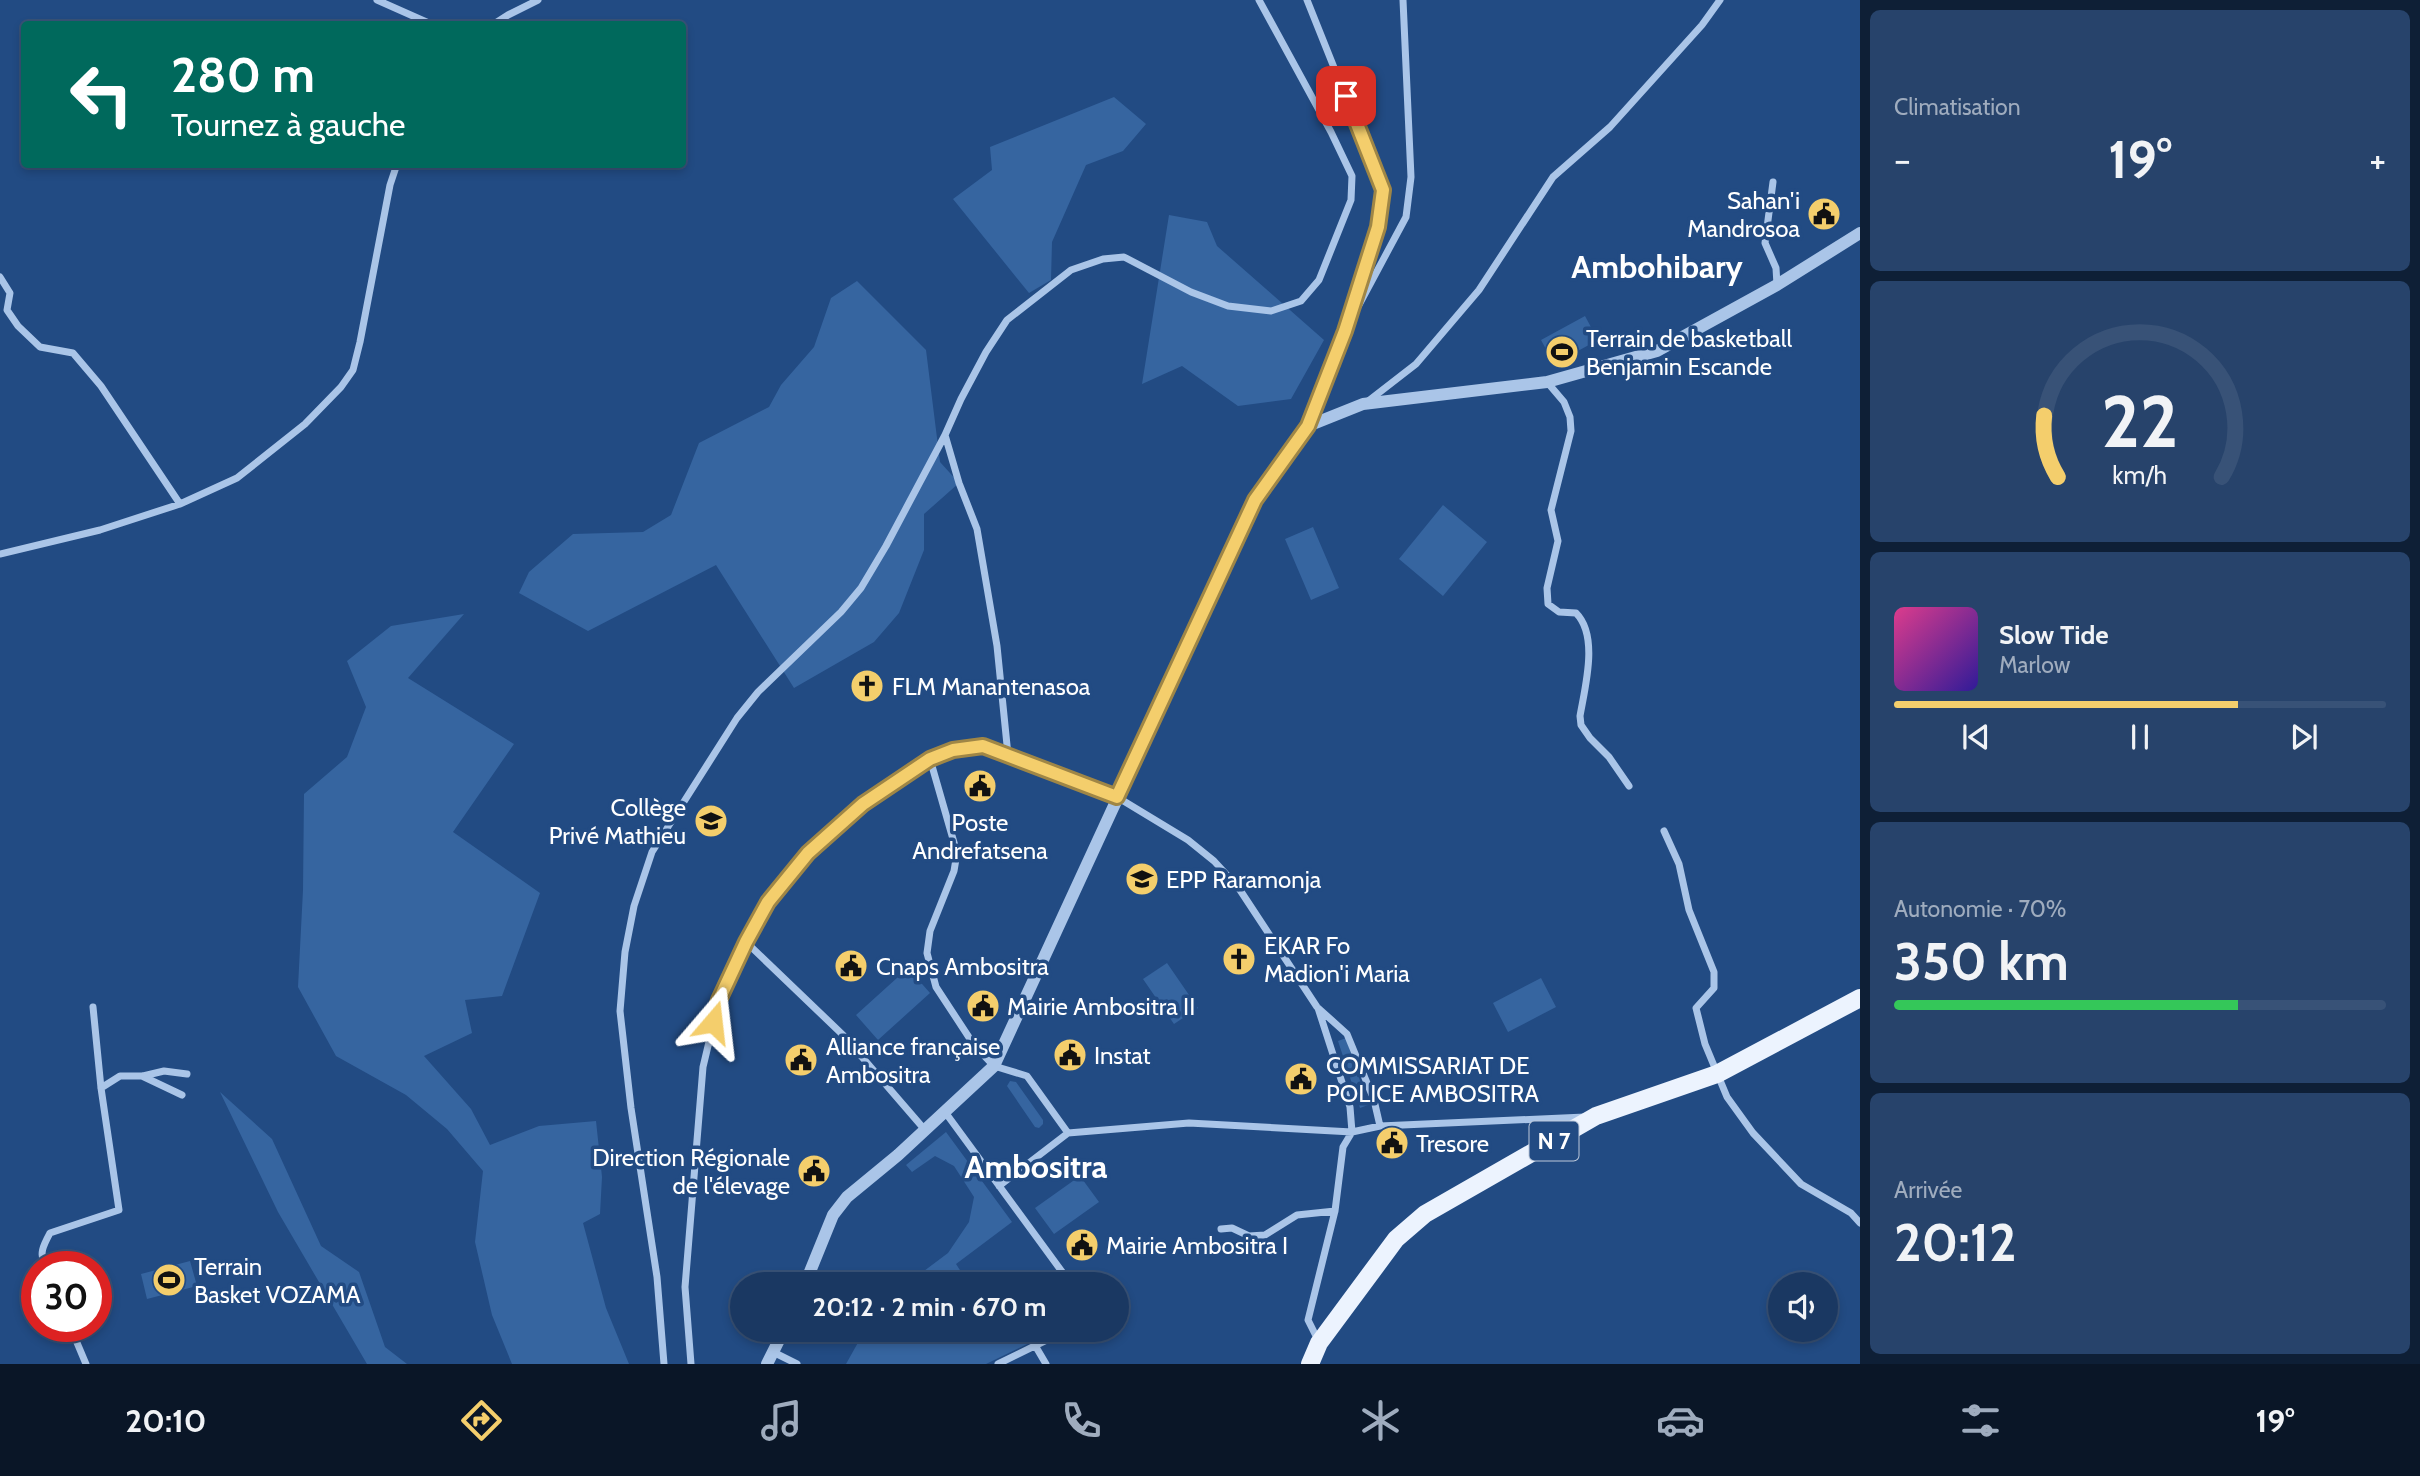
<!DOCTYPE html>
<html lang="fr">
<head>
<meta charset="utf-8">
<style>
  :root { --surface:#1a3862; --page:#27436b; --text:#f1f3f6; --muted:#9facbe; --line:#385277; --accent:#f4ce6c }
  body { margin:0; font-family:Cabin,sans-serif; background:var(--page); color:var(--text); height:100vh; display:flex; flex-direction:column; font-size:26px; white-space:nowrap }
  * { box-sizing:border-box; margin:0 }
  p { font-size:23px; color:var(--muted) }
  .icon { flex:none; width:38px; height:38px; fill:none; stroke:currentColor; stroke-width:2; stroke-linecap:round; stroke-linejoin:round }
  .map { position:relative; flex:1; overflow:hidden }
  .panel { display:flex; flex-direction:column; gap:10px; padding:10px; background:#0e1f36; width:560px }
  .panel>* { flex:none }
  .guide { position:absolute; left:21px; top:21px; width:665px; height:147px; border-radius:7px; box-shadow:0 4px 10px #0003,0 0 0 2px var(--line); background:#00695c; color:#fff; overflow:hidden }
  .controls { position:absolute; left:1768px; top:1272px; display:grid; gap:14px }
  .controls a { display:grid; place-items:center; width:70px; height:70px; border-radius:50%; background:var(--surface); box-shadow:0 4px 10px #0003,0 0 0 2px var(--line); font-size:35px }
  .speed { position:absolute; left:21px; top:1251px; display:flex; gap:14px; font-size:35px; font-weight:700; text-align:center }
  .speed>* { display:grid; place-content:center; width:91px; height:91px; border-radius:50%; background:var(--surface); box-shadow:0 4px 10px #0003,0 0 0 2px var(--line); line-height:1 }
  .speed .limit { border:10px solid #d22; background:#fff; color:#111 }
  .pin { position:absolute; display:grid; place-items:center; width:60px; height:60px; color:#fff; margin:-30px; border-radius:14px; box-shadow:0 4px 10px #0006 }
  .me { position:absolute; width:77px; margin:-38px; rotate:17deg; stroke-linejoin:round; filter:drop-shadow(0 0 5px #0008) }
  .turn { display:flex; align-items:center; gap:24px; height:147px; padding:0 35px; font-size:32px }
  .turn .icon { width:91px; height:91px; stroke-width:2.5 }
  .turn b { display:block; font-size:49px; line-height:60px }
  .big { font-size:52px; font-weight:700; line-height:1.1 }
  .panel .card { flex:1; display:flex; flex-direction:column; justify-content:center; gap:10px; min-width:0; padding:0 24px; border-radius:10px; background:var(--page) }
  .panel .dial { align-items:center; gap:0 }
  .dial svg { height:182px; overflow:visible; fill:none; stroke:var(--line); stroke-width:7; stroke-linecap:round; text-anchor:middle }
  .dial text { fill:var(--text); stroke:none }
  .song { display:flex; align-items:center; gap:21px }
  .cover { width:84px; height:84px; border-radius:10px; background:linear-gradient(135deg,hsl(330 70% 55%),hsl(250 70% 35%)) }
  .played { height:7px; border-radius:4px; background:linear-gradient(90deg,var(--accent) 70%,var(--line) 70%) }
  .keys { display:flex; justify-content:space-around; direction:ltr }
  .heat { display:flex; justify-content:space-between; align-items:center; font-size:38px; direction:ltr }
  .charge { height:10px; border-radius:5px; background:linear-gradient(90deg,#34c759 70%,var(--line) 0) }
  .trip { position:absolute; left:730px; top:1272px; width:399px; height:70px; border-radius:35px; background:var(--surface); box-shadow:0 4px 10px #0003,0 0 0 2px var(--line); font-weight:700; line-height:70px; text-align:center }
  .dock { display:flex; height:112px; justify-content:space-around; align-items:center; background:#0a1627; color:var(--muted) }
  .dock .icon { width:49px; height:49px }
  .dock .selected { color:var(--accent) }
  .dock b { font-size:32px; color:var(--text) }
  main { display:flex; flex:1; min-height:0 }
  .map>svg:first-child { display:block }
  .green { fill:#3665a0 }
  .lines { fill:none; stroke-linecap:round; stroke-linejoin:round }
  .minor { stroke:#aac5e8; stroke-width:7 }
  .tertiary { stroke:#aac5e8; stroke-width:12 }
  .primary { stroke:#ecf3fe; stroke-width:18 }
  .route-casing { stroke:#9f8646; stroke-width:18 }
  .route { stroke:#f4ce6c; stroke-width:12 }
  .labels { text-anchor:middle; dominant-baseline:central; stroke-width:7; stroke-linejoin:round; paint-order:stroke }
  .shield { fill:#224b83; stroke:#bdc9da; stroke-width:2 }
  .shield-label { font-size:23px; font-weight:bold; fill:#fff }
  .poi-label { font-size:24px; fill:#fff; stroke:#224b83; text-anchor:start }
  .district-label { font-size:32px; font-weight:bold; fill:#fff; stroke:#224b83 }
</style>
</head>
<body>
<main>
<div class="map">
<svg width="1860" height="1364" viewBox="0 0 1860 1364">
  <rect width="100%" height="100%" fill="#224b83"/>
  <path class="green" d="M 1114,97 L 1146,124 L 1123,151 L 1086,165 L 1052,242 L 1051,280 L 1029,293 L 953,199 L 992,170 L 990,147 Z
    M 1169,215 L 1207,222 L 1217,246 L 1324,340 L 1291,399 L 1238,406 L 1182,366 L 1142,384 Z
    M 857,281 L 926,350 L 940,462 L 959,483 L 924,514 L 924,550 L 899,613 L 874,642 L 794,688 L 716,565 L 588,631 L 519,593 L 529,572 L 573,534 L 643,532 L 671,515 L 699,443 L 769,407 L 781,385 L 814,347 L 831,298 Z
    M 1585,316 L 1598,340 L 1554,364 L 1541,340 Z
    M 1443,505 L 1487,542 L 1443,596 L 1399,559 Z
    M 1313,527 L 1339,588 L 1311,600 L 1285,539 Z
    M 464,614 L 408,678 L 514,744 L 453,832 L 540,893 L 502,996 L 465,1000 L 472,1033 L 424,1056 L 471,1109 L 490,1145 L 539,1126 L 596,1121 L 602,1177 L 600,1214 L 583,1223 L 606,1308 L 629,1364 L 512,1364 L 492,1315 L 475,1242 L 483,1171 L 447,1129 L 406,1095 L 336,1056 L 298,987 L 303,890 L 304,794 L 347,757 L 366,707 L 347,661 L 391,626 Z
    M 1167,963 L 1198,1008 L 1174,1024 L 1143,979 Z
    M 908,968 L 930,993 L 878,1040 L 856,1015 Z
    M 1541,978 L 1556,1007 L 1508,1032 L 1493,1003 Z
    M 1346,1038 L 1368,1105 L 1360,1108 L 1338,1041 Z
    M 1010,1081 L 1016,1082 L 1043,1120 L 1043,1124 L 1039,1128 L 1035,1127 L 1007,1086 Z
    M 220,1092 L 272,1139 L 321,1246 L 359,1272 L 385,1347 L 407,1364 L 367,1364 L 278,1212 Z
    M 946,1132 L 1012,1222 L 956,1264 L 969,1284 L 873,1284 L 876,1277 L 898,1283 L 912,1280 L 948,1253 L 969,1222 L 974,1197 L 954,1166 L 935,1156 L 912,1172 L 906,1165 Z
    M 1080,1176 L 1099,1202 L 1054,1234 L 1035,1208 Z
    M 190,1261 L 197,1286 L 147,1299 L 141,1274 Z
    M 856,1330 L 1056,1330 L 986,1364 L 846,1364 L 860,1339 Z"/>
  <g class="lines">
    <path class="minor" d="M 377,0 L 431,24
      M 1307,0 L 1383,190 L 1378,227 L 1351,314
      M 494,24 L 508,15 L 538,0
      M 1773,182 L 1765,243 L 1776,268 L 1777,285
      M 0,277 L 10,293 L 7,310 L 18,326 L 40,347 L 73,353 L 101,386 L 180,504
      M 1547,382 L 1564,402 L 1570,417 L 1571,431 L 1551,510 L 1558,541 L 1547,588 L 1548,604 L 1559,612 L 1576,613 C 1599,636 1585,687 1580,716 L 1581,725 L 1590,738 L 1609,757 L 1629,786
      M 1367,402 L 1416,364 L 1479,290 L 1553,177 L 1610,127 L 1702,25 L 1720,0
      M 1308,425 L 1345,331 L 1406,217 L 1411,177 L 1403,0
      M 945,435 L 959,483 L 977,529 L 997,646 L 1008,755
      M 0,554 L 100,530 L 180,504 L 237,478 L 305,424 L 341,387 L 353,370 L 360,342 L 390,185 L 397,164
      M 930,759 L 957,853 L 954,871 L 930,931 L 927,953 L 936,987 L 974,1045 L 994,1066 L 1027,1076 L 1068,1133
      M 1664,831 L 1679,864 L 1689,910 L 1714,972 L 1714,988 L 1696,1008 L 1705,1044 L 1727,1097 L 1753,1133 L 1801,1184 L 1851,1213 L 1860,1223
      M 746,942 L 843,1035 L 925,1130
      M 1318,1008 L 1350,1107 L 1352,1132 L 1343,1147 L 1335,1211 L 1308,1320 L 1319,1342
      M 143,1076 L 164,1071 L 187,1074
      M 101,1088 L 120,1076 L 142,1076 L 182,1095
      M 945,1112 L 1071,1284
      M 999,1186 L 1068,1133 L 1189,1123 L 1352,1132 L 1380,1126 L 1585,1117
      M 1221,1229 L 1232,1228 L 1249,1236 L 1265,1235 L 1297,1215 L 1335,1211
      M 45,1267 C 39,1253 43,1246 50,1233 L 119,1210 L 101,1088 L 93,1007
      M 70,1326 L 86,1364
      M 1036,1347 L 1046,1364
      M 773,1352 L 797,1364
      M 664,1364 L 657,1277 L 631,1108 L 620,1011 L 625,952 L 634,906 L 652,852 L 737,718 L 758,692 L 841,612 L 861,588 L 886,546 L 945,435 L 961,399 L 986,352 L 1007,320 L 1071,270 L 1103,259 L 1124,257 L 1191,292 L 1228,306 L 1271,311 L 1301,301 L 1319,280 L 1351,200 L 1352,176 L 1331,132 L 1259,0
      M 691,1364 L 685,1287 L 703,1067 L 719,1000 L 746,942 L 768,902 L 808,853 L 863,804 L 930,759 L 953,750 L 983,746 L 1117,797 L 1188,840 L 1214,861 L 1238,887 L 1317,1007 L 1347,1034 L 1374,1100 L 1380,1126
      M 998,1364 L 1067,1330"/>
    <path class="tertiary" d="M 805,1284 L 833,1215 L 847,1197 L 898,1155 L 994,1066 L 1255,500 L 1308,426 L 1363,404 L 1547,382 L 1657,351 L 1777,285 L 1860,233
      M 767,1364 L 784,1330"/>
    <path class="primary" d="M 1310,1364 L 1319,1343 L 1396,1239 L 1425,1214 L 1596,1116 L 1717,1074 L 1860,998"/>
  </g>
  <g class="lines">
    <defs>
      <path id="route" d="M 713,1022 L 719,1000 L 746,942 L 768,902 L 808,853 L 863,804 L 930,759 L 953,750 L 983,746 L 1117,797 L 1255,500 L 1308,426 L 1345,331 L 1378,227 L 1383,190 L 1346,96"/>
    </defs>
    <use href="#route" class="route-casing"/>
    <use href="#route" class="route"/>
  </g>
  <defs>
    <symbol id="civic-disc" viewBox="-11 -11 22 22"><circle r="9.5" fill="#f4ce6c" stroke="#224b83"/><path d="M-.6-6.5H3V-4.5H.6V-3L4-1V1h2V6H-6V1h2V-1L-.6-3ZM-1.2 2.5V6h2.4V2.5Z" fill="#111"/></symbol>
    <symbol id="stadium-disc" viewBox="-11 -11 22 22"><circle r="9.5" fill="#f4ce6c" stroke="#224b83"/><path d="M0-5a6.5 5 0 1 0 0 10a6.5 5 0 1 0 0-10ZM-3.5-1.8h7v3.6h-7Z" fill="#111"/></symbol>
    <symbol id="church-disc" viewBox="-11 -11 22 22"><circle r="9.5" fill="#f4ce6c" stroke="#224b83"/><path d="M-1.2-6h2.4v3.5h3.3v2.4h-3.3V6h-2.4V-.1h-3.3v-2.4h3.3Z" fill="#111"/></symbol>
    <symbol id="school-disc" viewBox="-11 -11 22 22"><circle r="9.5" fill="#f4ce6c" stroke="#224b83"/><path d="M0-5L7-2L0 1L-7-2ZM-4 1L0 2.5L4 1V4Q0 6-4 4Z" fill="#111"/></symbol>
  </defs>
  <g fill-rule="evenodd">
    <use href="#civic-disc" x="1805" y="195" width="38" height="38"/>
    <use href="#stadium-disc" x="1543" y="333" width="38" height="38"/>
    <use href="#church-disc" x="848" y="667" width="38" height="38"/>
    <use href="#civic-disc" x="961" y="767" width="38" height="38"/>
    <use href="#school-disc" x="692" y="802" width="38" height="38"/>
    <use href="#school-disc" x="1123" y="860" width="38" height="38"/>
    <use href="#church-disc" x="1220" y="940" width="38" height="38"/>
    <use href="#civic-disc" x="832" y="947" width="38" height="38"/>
    <use href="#civic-disc" x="964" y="987" width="38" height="38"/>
    <use href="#civic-disc" x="1051" y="1036" width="38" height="38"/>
    <use href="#civic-disc" x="782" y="1041" width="38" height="38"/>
    <use href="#civic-disc" x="1282" y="1060" width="38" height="38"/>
    <use href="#civic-disc" x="1373" y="1124" width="38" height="38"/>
    <use href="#civic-disc" x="795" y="1152" width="38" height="38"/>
    <use href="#civic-disc" x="1063" y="1226" width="38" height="38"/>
    <use href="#stadium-disc" x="150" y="1261" width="38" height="38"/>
  </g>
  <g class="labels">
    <rect class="shield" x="1529.5" y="1121.5" width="49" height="39" rx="5"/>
    <g class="shield-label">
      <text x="1554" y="1141">N 7</text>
    </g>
    <g class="poi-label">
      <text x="1800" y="200" text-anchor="end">Sahan'i<tspan x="1800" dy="28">Mandrosoa</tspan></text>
      <text x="1586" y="338">Terrain de basketball<tspan x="1586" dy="28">Benjamin Escande</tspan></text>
      <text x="892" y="686">FLM Manantenasoa</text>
      <text x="686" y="807" text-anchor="end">Collège<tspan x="686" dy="28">Privé Mathieu</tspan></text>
      <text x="980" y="822" text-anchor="middle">Poste<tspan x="980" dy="28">Andrefatsena</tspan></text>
      <text x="1166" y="879">EPP Raramonja</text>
      <text x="1264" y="945">EKAR Fo<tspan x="1264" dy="28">Madion'i Maria</tspan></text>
      <text x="876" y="966">Cnaps Ambositra</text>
      <text x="1007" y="1006">Mairie Ambositra II</text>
      <text x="826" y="1046">Alliance française<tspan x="826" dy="28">Ambositra</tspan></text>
      <text x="1094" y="1055">Instat</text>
      <text x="1326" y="1065">COMMISSARIAT DE<tspan x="1326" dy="28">POLICE AMBOSITRA</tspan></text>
      <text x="1416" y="1143">Tresore</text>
      <text x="790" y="1157" text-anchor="end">Direction Régionale<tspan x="790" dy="28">de l'élevage</tspan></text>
      <text x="1106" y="1245">Mairie Ambositra I</text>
      <text x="194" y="1266">Terrain<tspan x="194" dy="28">Basket VOZAMA</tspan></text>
    </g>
    <g class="district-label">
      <text x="1657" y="266">Ambohibary</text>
      <text x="1036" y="1166">Ambositra</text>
    </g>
  </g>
</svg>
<div class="controls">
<a><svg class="icon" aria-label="sound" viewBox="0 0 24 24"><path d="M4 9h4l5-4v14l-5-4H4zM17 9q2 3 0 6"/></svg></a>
</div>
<div class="speed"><div class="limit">30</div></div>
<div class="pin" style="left:1346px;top:96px;background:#d93025"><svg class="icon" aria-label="arrive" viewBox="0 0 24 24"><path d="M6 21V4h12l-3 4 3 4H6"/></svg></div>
<svg class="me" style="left:713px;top:1022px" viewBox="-20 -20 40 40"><path d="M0-17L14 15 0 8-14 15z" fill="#f4ce6c" stroke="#fff" stroke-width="4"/></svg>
<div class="trip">20:12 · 2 min · 670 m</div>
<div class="guide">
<div class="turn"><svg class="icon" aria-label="left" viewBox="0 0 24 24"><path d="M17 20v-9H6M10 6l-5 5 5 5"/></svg><div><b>280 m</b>Tournez à gauche</div></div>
</div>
</div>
<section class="panel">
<div class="card"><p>Climatisation</p>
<div class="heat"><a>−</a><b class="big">19°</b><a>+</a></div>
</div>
<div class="card dial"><svg viewBox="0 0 100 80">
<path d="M14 69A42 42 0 1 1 86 69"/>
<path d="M14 69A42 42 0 0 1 8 42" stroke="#f4ce6c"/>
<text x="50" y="56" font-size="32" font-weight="700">22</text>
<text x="50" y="72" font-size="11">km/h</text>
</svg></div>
<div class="card">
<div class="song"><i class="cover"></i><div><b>Slow Tide</b><p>Marlow</p></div></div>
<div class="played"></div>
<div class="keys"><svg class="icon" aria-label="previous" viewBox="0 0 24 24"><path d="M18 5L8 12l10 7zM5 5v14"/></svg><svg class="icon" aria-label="pause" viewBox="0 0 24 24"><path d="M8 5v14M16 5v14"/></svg><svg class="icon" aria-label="next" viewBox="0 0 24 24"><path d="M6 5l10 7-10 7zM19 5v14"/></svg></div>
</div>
<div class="card"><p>Autonomie · 70%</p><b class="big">350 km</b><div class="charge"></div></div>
<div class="card"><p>Arrivée</p><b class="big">20:12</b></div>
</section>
</main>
<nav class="dock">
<b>20:10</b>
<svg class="icon selected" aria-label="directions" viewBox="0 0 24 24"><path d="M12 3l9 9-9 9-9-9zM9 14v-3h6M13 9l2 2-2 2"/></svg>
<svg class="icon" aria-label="music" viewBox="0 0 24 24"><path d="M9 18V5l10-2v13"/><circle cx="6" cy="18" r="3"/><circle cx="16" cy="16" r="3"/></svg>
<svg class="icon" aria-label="phone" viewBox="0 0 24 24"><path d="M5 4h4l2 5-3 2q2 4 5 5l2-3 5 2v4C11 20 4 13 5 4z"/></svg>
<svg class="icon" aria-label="climate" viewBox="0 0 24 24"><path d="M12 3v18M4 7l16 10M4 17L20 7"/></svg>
<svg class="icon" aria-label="car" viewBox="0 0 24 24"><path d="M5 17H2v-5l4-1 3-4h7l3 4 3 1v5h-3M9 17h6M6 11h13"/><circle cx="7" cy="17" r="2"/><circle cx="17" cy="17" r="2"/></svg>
<svg class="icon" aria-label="filters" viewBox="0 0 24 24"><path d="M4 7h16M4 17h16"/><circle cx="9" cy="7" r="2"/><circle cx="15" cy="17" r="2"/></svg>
<b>19°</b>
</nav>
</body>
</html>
